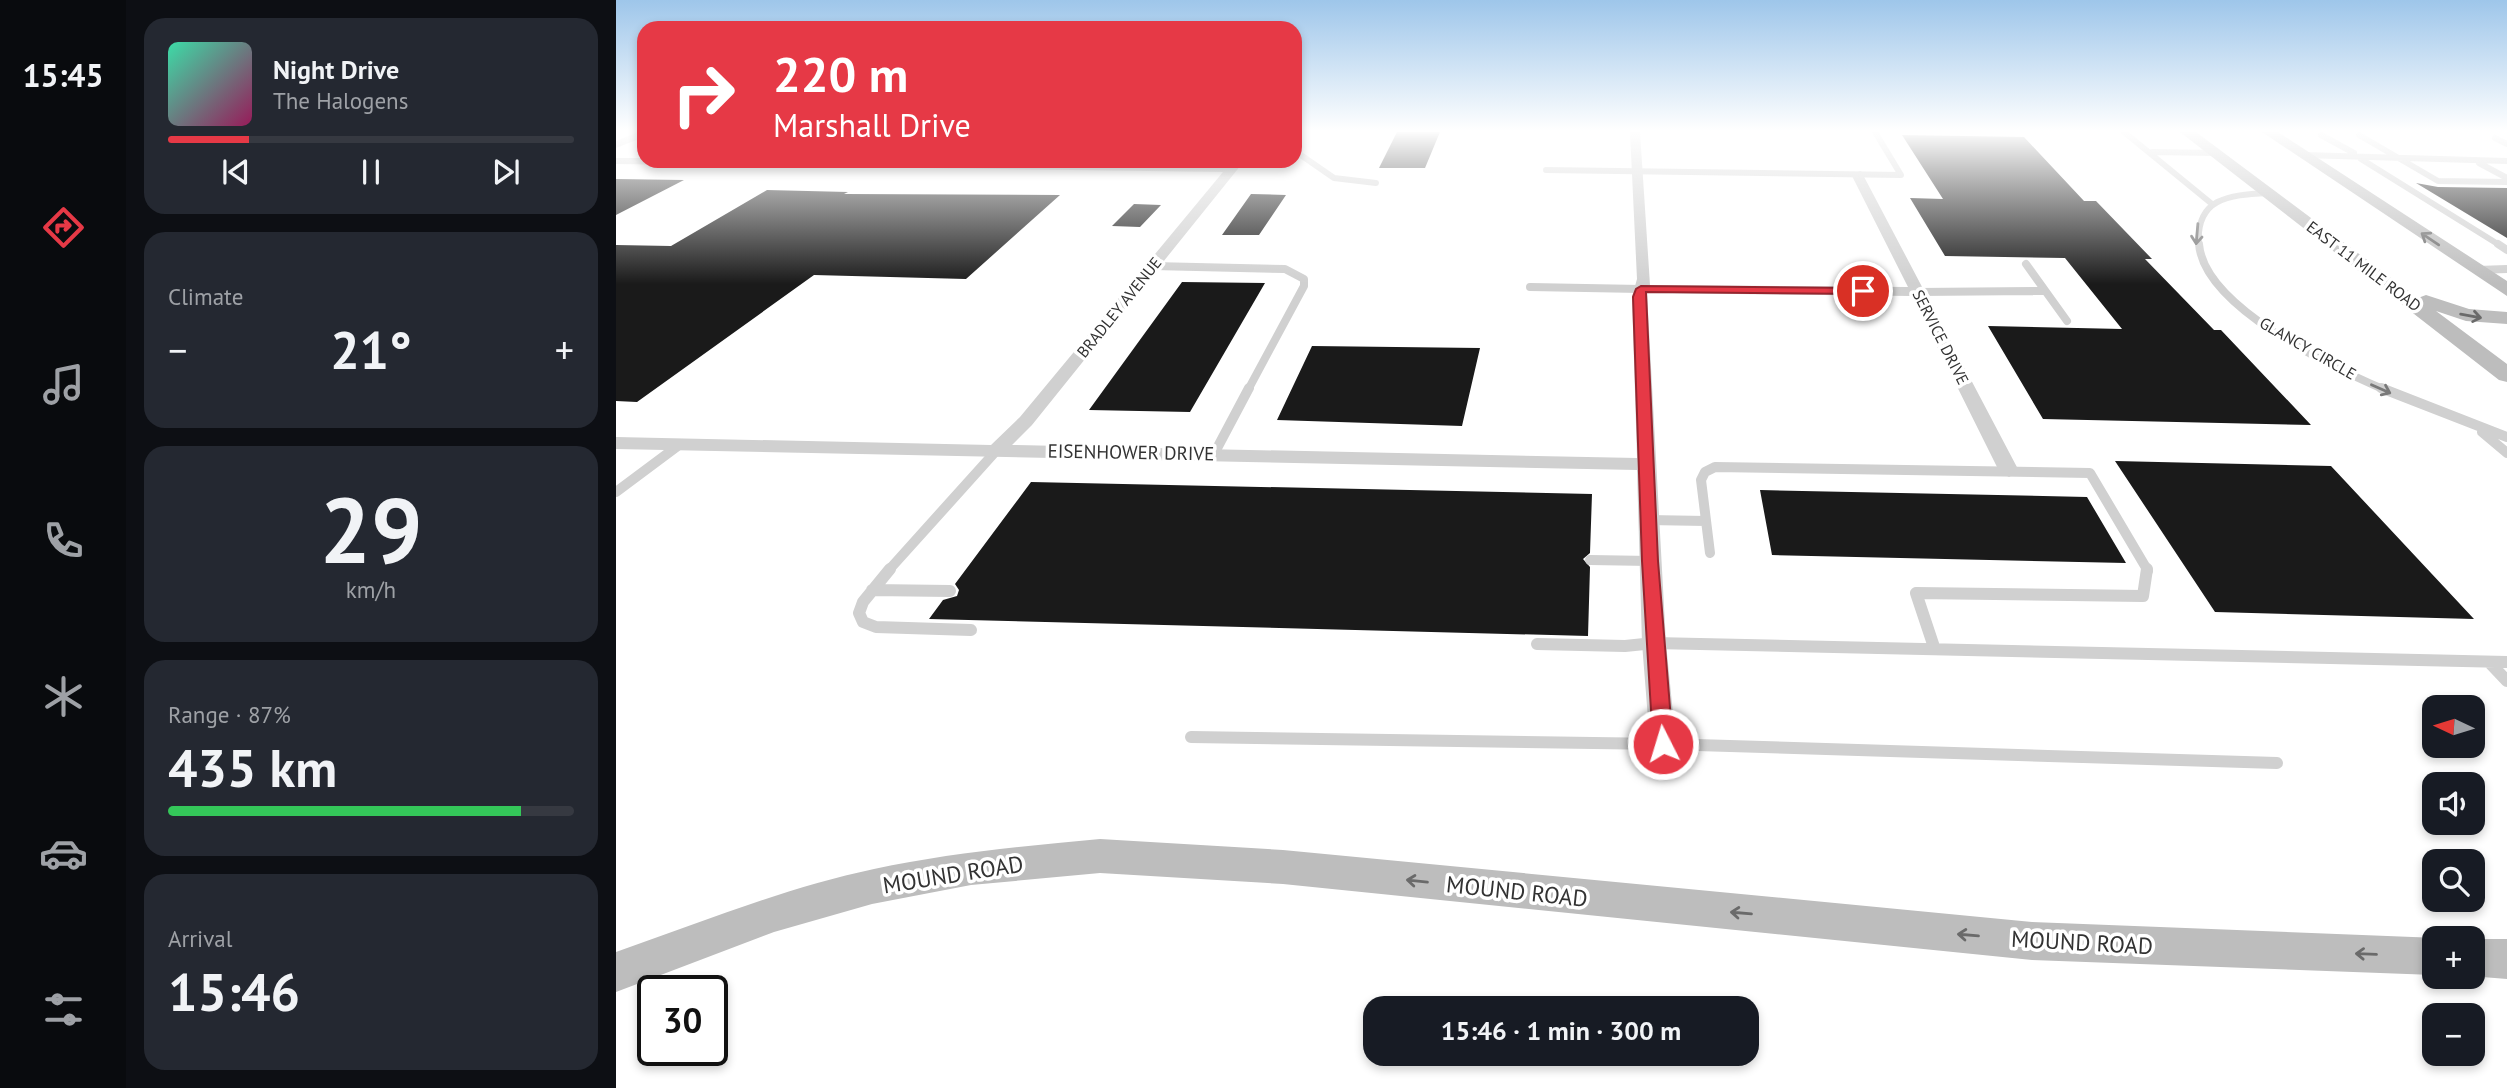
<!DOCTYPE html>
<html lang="en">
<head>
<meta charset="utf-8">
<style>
  :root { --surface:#171b24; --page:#242831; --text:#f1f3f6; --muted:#9ea1a6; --line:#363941; --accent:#e63946 }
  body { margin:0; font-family:"PT Sans",sans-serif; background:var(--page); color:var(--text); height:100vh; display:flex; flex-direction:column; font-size:26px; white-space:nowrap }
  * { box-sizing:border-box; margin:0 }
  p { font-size:23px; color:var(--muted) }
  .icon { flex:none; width:38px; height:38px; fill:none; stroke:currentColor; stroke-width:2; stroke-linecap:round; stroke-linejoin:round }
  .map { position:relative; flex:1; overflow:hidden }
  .drawer { display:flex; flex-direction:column; gap:18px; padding:18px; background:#0d0f14; width:490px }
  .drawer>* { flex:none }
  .hud { position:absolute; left:21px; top:21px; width:665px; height:147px; border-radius:21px; box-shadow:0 4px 10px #0003; background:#e63946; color:#fff; overflow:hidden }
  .needle { width:46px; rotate:274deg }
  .buttons { position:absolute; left:1806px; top:695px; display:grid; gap:14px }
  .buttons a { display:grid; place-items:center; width:63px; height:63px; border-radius:14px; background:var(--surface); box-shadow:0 4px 10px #0003; font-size:35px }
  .speed { position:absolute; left:21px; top:975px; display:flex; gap:14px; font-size:35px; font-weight:700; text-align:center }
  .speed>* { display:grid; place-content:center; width:91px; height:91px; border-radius:50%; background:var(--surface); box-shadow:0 4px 10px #0003; line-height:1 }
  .speed .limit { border:4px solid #111; border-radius:10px; background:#fff; color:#111 }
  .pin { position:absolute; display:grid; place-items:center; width:60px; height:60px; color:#fff; margin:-30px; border:4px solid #fff; border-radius:50%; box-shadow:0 2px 7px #0007 }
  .me { position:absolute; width:77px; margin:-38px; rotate:355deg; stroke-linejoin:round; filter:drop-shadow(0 0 5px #0008) }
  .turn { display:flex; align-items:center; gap:24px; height:147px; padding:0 21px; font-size:32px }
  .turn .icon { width:91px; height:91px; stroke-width:2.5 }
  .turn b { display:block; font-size:49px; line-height:60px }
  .big { font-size:52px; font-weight:700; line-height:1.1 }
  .drawer .widget { flex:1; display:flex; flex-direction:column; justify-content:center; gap:10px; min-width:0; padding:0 24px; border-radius:21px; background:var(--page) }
  .drawer .dial { align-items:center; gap:0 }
  .dial b { font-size:91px; line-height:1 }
  .song { display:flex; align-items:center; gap:21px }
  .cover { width:84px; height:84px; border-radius:10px; background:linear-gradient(135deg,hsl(160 70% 55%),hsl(330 70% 35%)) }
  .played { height:7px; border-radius:4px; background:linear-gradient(90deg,var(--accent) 20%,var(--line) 20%) }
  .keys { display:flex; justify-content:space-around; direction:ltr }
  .heat { display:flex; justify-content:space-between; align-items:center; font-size:38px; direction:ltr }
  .charge { height:10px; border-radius:5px; background:linear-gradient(90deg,#34c759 87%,var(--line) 0) }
  .trip { position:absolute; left:747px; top:996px; width:396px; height:70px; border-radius:21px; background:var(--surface); box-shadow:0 4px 10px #0003; font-weight:700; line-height:70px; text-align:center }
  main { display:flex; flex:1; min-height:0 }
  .tabs { display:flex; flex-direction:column; width:126px; justify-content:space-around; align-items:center; background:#090b0e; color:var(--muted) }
  .tabs .icon { width:49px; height:49px }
  .tabs .selected { color:var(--accent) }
  .tabs b { font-size:32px; color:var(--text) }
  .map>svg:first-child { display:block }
  .building { fill:#1a1a1a }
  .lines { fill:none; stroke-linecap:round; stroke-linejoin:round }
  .lane-far3 { stroke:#d0d0d0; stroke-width:6 }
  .lane-far2 { stroke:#d0d0d0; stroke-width:8 }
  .lane-far1 { stroke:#d0d0d0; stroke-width:10 }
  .lane { stroke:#d0d0d0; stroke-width:12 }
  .street { fill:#d0d0d0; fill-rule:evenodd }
  .secondary { fill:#bdbdbd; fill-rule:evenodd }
  .oneway { stroke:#7a7a7a }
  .oneway2 { stroke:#6a6a6a }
  .route { fill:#e63946; stroke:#96252e; stroke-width:2 }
  .labels { text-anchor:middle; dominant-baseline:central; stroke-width:7; stroke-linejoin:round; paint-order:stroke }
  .far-street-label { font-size:16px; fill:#333; stroke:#fff }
  .street-label { font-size:19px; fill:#333; stroke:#fff }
  .near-street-label { font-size:23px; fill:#333; stroke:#fff }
</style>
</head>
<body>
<main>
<nav class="tabs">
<b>15:45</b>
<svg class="icon selected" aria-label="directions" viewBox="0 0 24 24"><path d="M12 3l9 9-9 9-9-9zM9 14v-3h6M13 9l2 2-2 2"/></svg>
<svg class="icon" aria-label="music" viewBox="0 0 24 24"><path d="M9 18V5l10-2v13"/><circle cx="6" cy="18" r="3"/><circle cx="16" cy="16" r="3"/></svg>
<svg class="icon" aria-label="phone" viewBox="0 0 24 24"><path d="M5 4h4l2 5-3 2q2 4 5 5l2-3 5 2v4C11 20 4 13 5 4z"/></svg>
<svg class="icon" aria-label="climate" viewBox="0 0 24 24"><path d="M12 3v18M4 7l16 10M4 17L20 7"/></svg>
<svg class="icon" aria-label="car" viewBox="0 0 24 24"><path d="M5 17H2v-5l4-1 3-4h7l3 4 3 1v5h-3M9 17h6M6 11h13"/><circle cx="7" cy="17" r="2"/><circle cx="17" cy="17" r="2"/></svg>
<svg class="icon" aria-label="filters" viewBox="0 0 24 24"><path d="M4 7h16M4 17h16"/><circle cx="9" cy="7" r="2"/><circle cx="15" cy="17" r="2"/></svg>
</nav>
<section class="drawer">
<div class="widget">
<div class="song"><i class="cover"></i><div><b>Night Drive</b><p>The Halogens</p></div></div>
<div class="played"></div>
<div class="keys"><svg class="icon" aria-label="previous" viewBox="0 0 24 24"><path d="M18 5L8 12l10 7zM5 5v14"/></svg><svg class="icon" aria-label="pause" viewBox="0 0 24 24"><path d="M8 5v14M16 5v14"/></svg><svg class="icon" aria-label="next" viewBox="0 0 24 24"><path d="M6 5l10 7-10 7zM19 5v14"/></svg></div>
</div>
<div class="widget"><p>Climate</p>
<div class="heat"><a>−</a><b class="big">21°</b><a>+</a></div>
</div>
<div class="widget dial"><b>29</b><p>km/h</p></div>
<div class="widget"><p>Range · 87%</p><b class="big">435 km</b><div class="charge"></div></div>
<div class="widget"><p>Arrival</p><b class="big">15:46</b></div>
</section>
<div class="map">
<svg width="1891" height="1088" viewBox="0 0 1891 1088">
  <rect width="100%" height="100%" fill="#fff"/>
  <path class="building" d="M 781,132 L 824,132 L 809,168 L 763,168 Z
    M 1286,135 L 1408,137 L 1468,201 L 1480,201 L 1536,259 L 1529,259 L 1598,330 L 1605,330 L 1695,425 L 1427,419 L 1372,326 L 1506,329 L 1449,258 L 1329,256 L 1294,198 L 1327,199 Z
    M 0,179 L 68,180 L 0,215 Z
    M 1800,183 L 1822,187 L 1891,188 L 1891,238 Z
    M 151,190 L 232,192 L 228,194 L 444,195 L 350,279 L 198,275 L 21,402 L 0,401 L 0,245 L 55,246 Z
    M 635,194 L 670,195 L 643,235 L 606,235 Z
    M 518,204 L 545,205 L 524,227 L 496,226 Z
    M 566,282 L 649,283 L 574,412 L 473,410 Z
    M 696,346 L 864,348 L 846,426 L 661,420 Z
    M 1499,461 L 1715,466 L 1858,619 L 1599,612 Z
    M 415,482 L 976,494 L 974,553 L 967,559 L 974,567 L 972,636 L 313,619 L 327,600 L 341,596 L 343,590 L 339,584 Z
    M 1144,490 L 1471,497 L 1510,563 L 1156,555 Z"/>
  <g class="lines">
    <path class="lane-far3" d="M 1508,132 L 1596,204
      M 1705,135 L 1738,153
      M 1743,135 L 1822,181 L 1891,182
      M 1879,138 L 1891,144
      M 679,151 L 718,178 L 760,183
      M 1536,152 L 1600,153
      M 1688,155 L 1891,161
      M 1745,159 L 1885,246
      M 1863,163 L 1891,178
      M 930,170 L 1285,175 L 1259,132
      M 1583,246 C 1579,198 1612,195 1652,193"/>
    <path class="lane-far2" d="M 1583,244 C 1588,307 1716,367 1769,390
      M 1882,244 L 1891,250
      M 1410,264 L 1451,321
      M 537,266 L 669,269 L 688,279 L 688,286 L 632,390
      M 1861,270 L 1891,269
      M 914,287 L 1025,289
      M 1302,292 L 1429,291"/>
    <path class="lane-far1" d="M 1765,388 L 1891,437
      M 1866,432 L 1891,453
      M 598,454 L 633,388
      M 0,492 L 63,445
      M 1032,520 L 1090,521
      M 1094,553 L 1085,480 L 1089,472 L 1099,467 L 1474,473 L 1532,571
      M 974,560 L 1034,561
      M 272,571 L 380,451"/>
    <path class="lane" d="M 274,569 L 247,602 L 243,613 L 247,622 L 260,627 L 355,630
      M 256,590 L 334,591
      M 921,644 L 1009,646 L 1038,643 L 1891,662
      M 1318,647 L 1300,593 L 1527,596 L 1531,569
      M 1873,662 L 1891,681
      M 575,737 L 1047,744 L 1661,763"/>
    <path class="street" d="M 22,132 L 28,132 L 28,137 L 0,148 L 0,141 Z
      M 1014,132 L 1024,132 L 1034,285 L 1292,287 L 1235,174 L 1245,171 L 1403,471 L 1393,477 L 1383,471 L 1296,296 L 1031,293 L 1050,643 L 1060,744 L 1056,751 L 1047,754 L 1038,751 L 1034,744 L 1026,643 L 1021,470 L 0,449 L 0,437 L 375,445 L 404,417 L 607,172 L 0,164 L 0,158 L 28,158 L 28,161 L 613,165 L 617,161 L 625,161 L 625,165 L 416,425 L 396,445 L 1021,458 L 1016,297 L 1021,279 Z"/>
    <path class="secondary" d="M 1564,132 L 1580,132 L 1802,298 L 1810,295 L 1853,309 L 1891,312 L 1891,324 L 1850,321 L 1820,311 L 1891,364 L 1891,382 L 1883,380 Z
      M 1646,132 L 1662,132 L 1891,281 L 1891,296 Z
      M 484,839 L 667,850 L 1416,922 L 1822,938 L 1818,938 L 1818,975 L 1416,960 L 667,884 L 484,873 L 355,885 L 256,904 L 158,932 L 0,992 L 0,952 C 85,922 169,888 258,869 C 333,853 408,846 484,839 Z
      M 1857,939 L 1891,939 L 1891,979 L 1854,976 L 1857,976 Z"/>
  </g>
  <defs><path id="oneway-shaft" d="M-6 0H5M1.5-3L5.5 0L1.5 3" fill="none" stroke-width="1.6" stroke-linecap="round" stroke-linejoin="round" transform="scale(1.75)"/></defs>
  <g class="oneway">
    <use href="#oneway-shaft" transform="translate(1581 234) rotate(95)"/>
    <use href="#oneway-shaft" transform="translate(1765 389) rotate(24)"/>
  </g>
  <g class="oneway2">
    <use href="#oneway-shaft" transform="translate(1814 239) rotate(-146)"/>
    <use href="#oneway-shaft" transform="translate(1855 316) rotate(10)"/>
    <use href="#oneway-shaft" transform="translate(801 881) rotate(-174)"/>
    <use href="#oneway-shaft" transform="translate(1125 913) rotate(-175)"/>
    <use href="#oneway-shaft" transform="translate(1352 935) rotate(-175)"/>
    <use href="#oneway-shaft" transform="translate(1750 954) rotate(-178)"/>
  </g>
  <linearGradient id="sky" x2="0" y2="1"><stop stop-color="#9ec6ea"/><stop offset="0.46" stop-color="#fff"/><stop offset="1" stop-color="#fff" stop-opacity="0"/></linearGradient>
  <rect width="1891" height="284" fill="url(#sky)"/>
  <path class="route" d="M 1025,286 L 1247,288 L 1252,291 L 1247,294 L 1030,292 L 1042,561 L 1057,744 L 1054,749 L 1040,749 L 1037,744 L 1026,561 L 1017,297 L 1020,289 Z"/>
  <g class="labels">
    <g class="far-street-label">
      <text transform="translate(1748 266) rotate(37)">EAST 11 MILE ROAD</text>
      <text transform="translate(503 307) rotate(-51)">BRADLEY AVENUE</text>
      <text transform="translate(1325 337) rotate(63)">SERVICE DRIVE</text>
      <text transform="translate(1692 348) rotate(30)">GLANCY CIRCLE</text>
    </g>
    <g class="street-label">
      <text transform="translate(515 452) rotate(1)">EISENHOWER DRIVE</text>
    </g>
    <g class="near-street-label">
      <text transform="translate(337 874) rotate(-9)">MOUND ROAD</text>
      <text transform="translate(901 891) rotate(6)">MOUND ROAD</text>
      <text transform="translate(1466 942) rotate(3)">MOUND ROAD</text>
    </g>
  </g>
</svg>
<div class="buttons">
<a><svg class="needle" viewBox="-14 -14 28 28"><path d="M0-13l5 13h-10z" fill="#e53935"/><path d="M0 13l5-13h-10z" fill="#9ea1a6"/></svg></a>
<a><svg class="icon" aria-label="sound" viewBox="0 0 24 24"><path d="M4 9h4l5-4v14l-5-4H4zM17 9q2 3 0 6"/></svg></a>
<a><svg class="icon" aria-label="search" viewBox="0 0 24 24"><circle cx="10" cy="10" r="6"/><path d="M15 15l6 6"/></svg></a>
<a>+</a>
<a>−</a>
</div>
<div class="speed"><div class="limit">30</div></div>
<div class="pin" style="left:1247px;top:291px;background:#d93025"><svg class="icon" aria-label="arrive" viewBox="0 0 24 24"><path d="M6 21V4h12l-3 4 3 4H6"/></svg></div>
<svg class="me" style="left:1047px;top:744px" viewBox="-20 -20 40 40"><circle r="17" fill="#e63946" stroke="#fff" stroke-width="3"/><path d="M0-11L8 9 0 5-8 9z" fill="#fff"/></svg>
<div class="trip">15:46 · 1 min · 300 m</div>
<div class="hud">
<div class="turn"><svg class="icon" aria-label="right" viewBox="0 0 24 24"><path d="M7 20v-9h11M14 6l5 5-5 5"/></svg><div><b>220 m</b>Marshall Drive</div></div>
</div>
</div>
</main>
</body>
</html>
